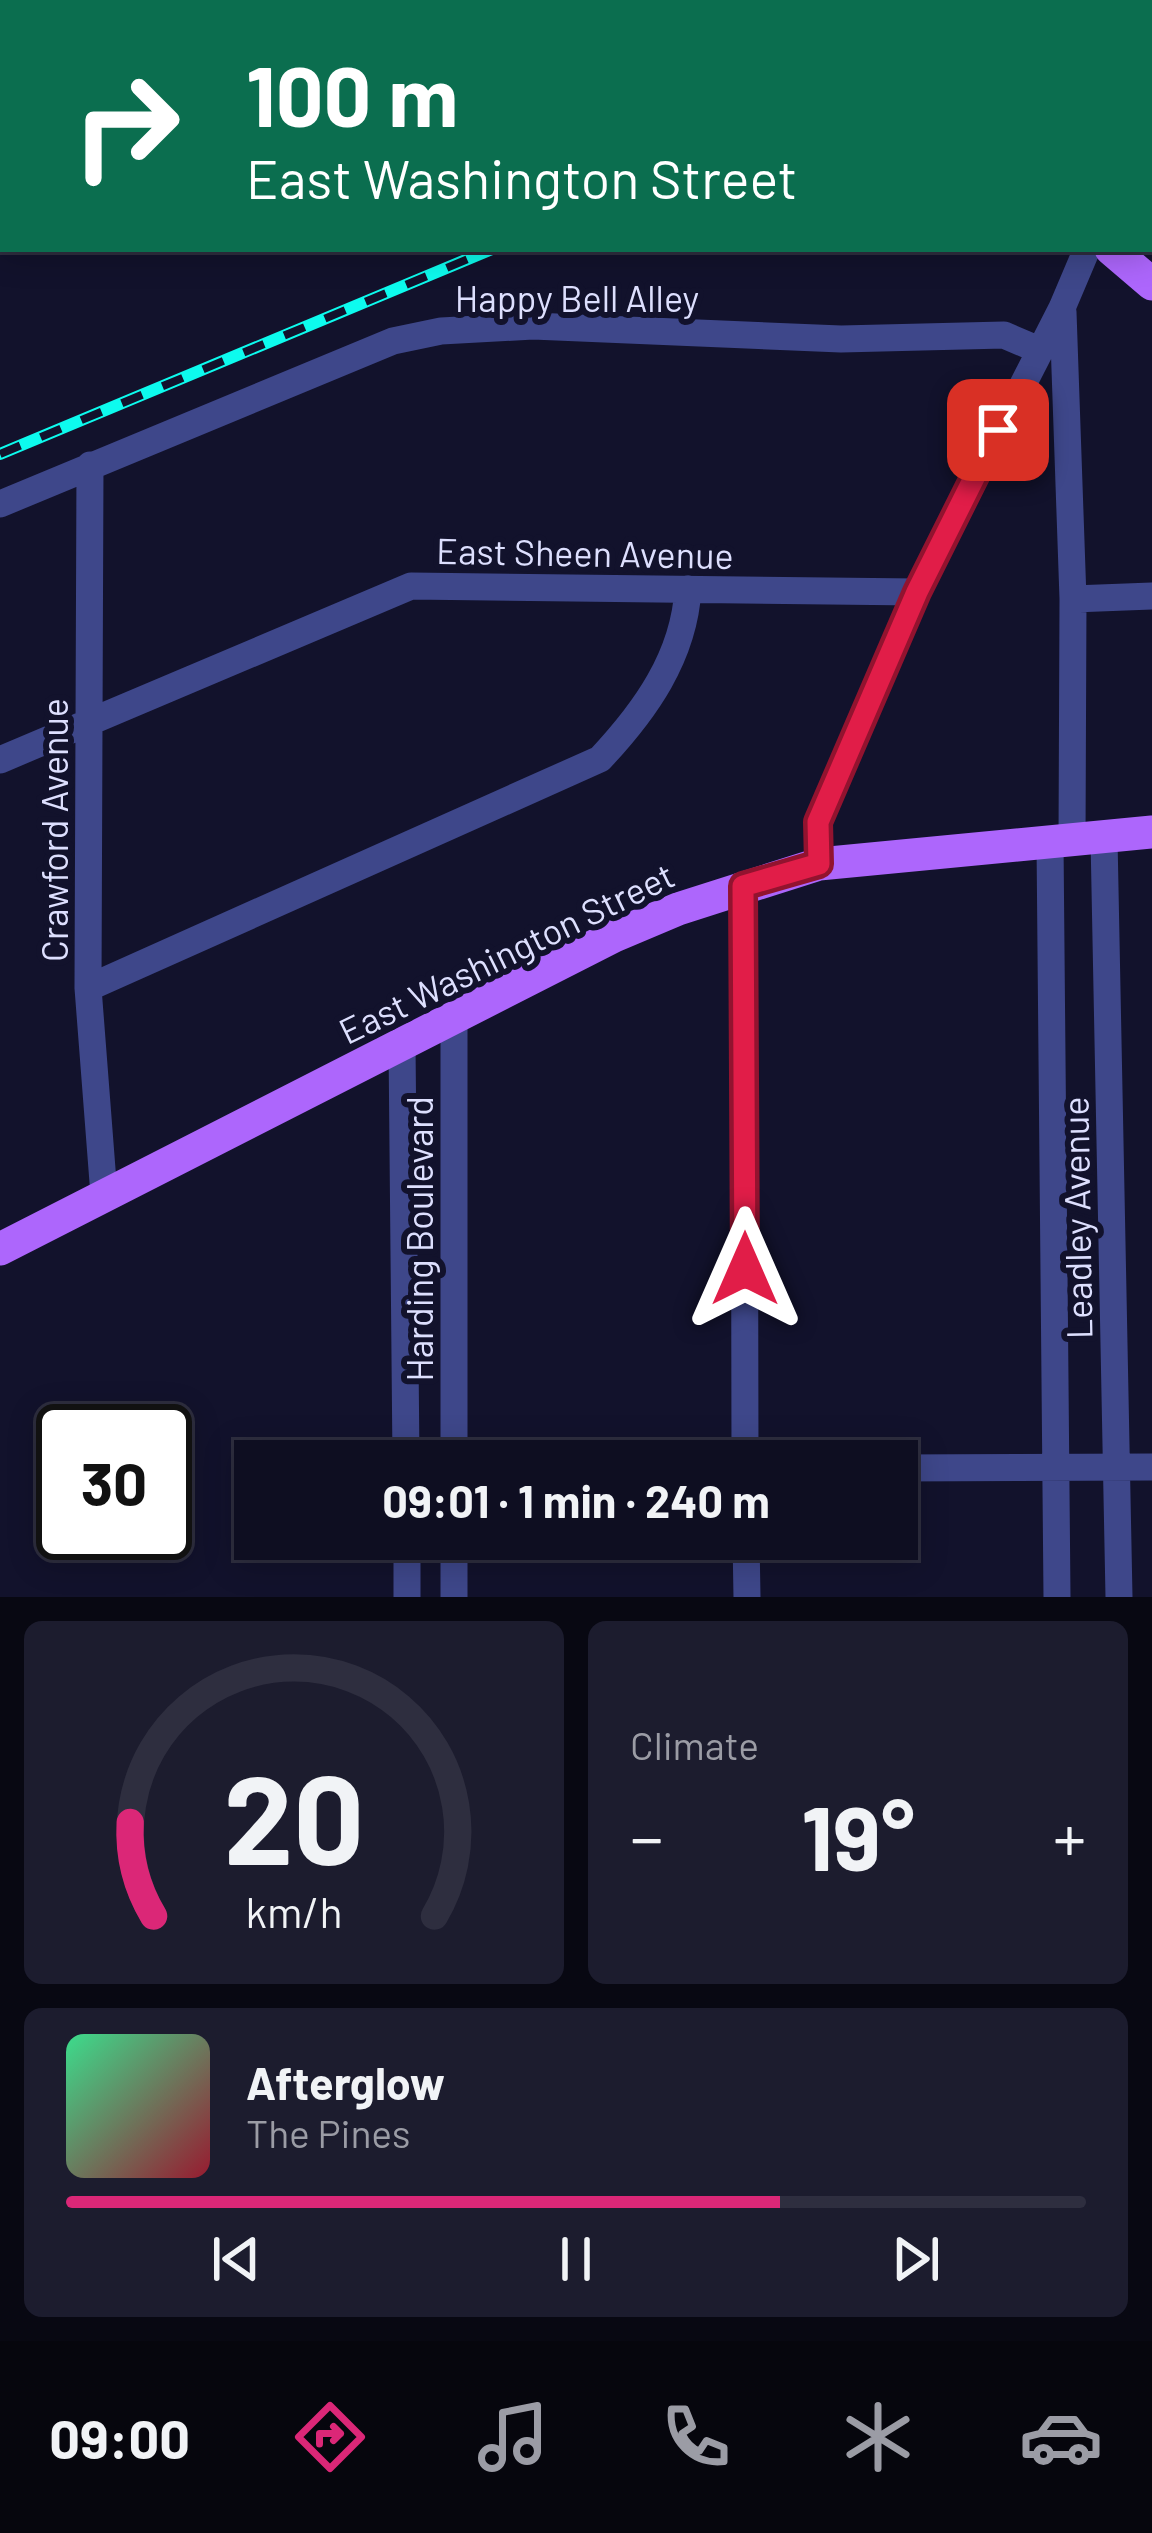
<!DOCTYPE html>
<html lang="en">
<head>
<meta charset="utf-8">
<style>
  :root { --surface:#0e0e21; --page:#1c1c2e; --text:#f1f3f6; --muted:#9b9ca5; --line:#2e2e3f; --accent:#db2777 }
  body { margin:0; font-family:Barlow,sans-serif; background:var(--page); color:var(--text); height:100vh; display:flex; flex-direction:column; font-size:45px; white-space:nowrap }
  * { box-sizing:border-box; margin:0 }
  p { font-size:39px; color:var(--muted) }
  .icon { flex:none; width:66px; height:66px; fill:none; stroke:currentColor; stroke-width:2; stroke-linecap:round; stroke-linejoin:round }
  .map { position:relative; height:1597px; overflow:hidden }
  .panel { display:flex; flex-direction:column; gap:24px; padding:24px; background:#080812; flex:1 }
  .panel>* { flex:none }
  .top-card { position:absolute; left:0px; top:0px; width:1152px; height:252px; box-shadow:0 6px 30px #0003,0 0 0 3px var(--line); background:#0b6e4f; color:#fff; overflow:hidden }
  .speed { position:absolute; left:36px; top:1404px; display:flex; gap:24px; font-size:60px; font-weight:700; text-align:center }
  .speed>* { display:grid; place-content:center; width:156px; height:156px; border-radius:50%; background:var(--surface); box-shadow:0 6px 30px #0003,0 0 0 3px var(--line); line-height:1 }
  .speed .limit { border:6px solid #111; border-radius:18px; background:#fff; color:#111 }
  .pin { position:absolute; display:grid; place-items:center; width:102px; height:102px; color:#fff; margin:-51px; border-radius:24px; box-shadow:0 6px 18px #0006 }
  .me { position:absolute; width:132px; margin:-66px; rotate:0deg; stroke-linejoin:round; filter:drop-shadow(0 0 9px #0008) }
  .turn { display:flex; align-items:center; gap:42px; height:252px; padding:0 48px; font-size:54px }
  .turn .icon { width:156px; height:156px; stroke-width:2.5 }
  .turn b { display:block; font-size:84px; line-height:102px }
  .big { font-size:90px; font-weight:700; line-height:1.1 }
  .panel .widget { flex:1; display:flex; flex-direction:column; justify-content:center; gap:18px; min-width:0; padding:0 42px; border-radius:18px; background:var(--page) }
  .panel .dial { align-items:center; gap:0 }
  .dial svg { height:312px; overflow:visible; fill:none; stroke:var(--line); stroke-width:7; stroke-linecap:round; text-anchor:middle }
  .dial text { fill:var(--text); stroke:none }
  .song { display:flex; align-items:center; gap:36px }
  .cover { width:144px; height:144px; border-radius:18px; background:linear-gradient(135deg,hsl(150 70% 55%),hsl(350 70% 35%)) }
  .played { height:12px; border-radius:6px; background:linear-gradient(90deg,var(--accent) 70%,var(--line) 70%) }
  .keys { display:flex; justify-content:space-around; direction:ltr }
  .heat { display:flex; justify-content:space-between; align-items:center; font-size:66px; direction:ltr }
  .panel .tiles { flex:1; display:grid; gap:24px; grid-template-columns:1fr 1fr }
  .widget:last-child { grid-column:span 2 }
  .trip { position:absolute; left:234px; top:1440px; width:684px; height:120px; border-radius:0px; background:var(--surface); box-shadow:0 6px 30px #0003,0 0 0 3px var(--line); font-weight:700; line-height:120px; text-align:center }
  .menu { display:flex; height:192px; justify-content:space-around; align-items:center; background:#06060d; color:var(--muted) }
  .menu .icon { width:84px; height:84px }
  .menu .active { color:var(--accent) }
  .menu b { font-size:54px; color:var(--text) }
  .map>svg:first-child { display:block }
  .green { fill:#15362f }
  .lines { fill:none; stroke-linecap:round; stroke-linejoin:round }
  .stream { stroke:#0c2c4a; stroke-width:8 }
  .minor { stroke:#3e478a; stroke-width:27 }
  .major { stroke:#ad66fc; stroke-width:33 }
  .rail-casing { stroke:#0dfbee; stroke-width:12 }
  .rail { stroke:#12122c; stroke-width:8; stroke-dasharray:22; stroke-linecap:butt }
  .route-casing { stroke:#92132f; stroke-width:30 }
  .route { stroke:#e11d48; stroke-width:21 }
  .labels { text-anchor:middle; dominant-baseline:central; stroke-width:12; stroke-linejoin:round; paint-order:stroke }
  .street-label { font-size:36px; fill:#dddffe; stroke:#12122c }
</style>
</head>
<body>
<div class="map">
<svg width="1152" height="1597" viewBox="0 0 1152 1597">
  <rect width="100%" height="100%" fill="#12122c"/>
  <path class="green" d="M 0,0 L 341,0 L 3,3 L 0,80 Z"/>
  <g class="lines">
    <path class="stream" d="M 0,2 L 10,0"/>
    <path class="minor" d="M 1149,115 L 1152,112
      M 1063,312 L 1073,599 L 1072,841
      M 90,465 L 88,988 L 104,1195
      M 0,504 L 393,341 L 441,331 L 533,326 L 841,339 L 1004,335 L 1039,350
      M 1073,599 L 1152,596
      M 0,760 L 411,586 L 917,592
      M 1104,838 L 1119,1597
      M 1050,842 L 1057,1597
      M 819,864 L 818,822 L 917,592 L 1062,308 L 1087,249
      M 744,886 L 745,1461
      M 88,988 L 600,759 C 645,711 684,657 688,589
      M 454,1017 L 454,1461
      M 402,1044 L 406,1461
      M 897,1468 L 1152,1467
      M 407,1539 L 407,1597
      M 746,1539 L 747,1597
      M 454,1597 L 454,1539"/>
    <path class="major" d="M 819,0 L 823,3
      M 1111,249 L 1152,284
      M 0,1249 L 614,936 L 678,909 L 819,864 L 1152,832"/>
    <defs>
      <path id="rail" d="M 1040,3 L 1052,0
        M 0,186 L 3,185
        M 0,454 L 492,249"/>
    </defs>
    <use href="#rail" class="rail-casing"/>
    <use href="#rail" class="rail"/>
  </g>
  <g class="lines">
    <defs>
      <path id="route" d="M 745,1269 L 743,886 L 819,864 L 818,822 L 917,592 L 998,430"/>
    </defs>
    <use href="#route" class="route-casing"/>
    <use href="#route" class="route"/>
  </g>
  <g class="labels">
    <g class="street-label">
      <text x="577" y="297">Happy Bell Alley</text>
      <text transform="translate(585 552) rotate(1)">East Sheen Avenue</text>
      <text transform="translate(53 830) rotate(-90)">Crawford Avenue</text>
      <text transform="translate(506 952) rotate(-26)">East Washington Street</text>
      <text transform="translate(1076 1218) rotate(-91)">Leadley Avenue</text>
      <text transform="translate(418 1239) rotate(-90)">Harding Boulevard</text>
    </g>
  </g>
</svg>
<div class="speed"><div class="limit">30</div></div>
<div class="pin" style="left:998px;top:430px;background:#d93025"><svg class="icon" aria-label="arrive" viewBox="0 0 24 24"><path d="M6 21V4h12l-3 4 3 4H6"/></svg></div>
<svg class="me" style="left:745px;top:1269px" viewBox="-20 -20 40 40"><path d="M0-17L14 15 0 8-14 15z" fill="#e11d48" stroke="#fff" stroke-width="4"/></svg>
<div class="trip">09:01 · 1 min · 240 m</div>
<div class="top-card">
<div class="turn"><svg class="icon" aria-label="right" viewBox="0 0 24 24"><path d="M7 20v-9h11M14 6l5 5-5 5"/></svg><div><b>100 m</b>East Washington Street</div></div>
</div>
</div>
<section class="panel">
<div class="tiles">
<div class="widget dial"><svg viewBox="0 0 100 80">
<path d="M14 69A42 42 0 1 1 86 69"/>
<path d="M14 69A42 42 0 0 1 8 45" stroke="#db2777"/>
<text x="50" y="56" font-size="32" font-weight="700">20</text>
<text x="50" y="72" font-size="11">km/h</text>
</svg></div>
<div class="widget"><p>Climate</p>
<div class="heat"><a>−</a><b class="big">19°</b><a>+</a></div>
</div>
<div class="widget">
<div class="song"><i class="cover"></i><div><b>Afterglow</b><p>The Pines</p></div></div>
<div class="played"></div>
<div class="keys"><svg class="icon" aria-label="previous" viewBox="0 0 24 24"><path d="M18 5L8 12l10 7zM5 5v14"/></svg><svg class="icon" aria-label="pause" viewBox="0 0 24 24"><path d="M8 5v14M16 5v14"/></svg><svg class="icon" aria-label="next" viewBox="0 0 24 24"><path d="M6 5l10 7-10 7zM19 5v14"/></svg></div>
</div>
</div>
</section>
<nav class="menu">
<b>09:00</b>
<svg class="icon active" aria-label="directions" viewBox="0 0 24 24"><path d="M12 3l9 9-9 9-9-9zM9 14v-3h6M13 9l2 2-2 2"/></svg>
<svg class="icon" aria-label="music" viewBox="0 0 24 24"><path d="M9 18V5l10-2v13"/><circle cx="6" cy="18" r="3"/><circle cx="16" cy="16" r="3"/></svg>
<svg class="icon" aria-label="phone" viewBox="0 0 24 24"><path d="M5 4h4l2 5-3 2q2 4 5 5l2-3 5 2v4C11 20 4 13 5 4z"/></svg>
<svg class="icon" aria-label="climate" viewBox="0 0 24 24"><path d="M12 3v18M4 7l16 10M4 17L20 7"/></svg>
<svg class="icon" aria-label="car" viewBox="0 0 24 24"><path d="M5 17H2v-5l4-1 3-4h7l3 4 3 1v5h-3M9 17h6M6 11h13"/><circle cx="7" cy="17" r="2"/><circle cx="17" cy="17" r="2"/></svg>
</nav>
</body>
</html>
